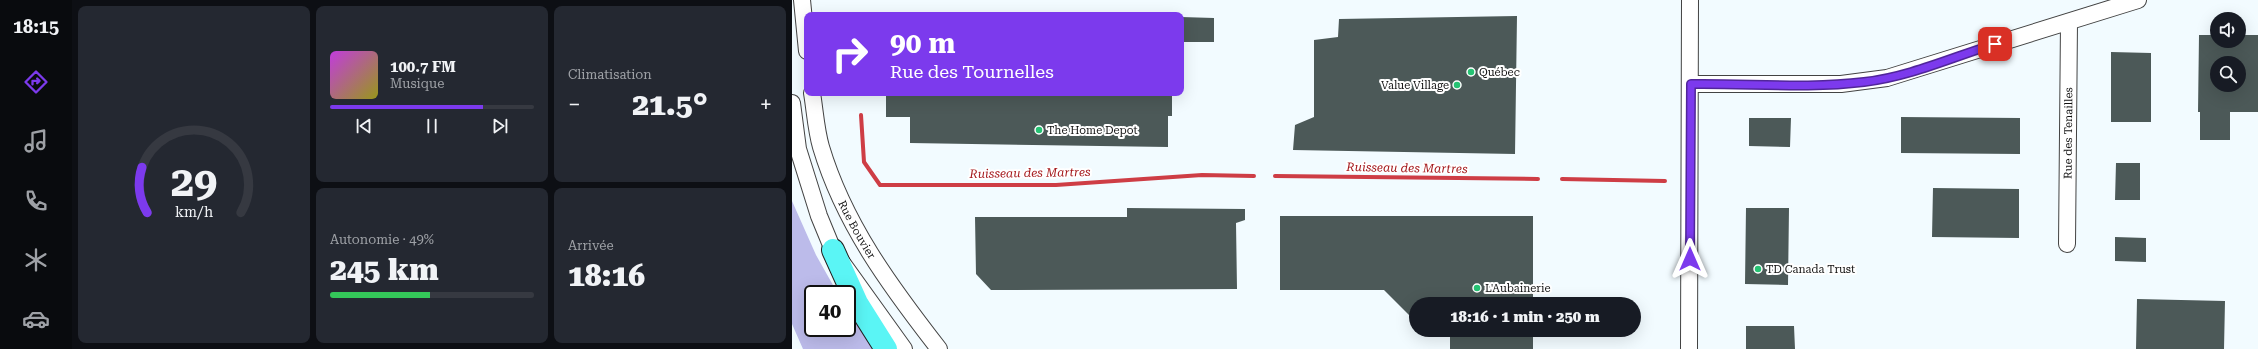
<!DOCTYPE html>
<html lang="fr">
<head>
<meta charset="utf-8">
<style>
  :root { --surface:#171b24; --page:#242831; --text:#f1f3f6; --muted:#9ea1a6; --line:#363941; --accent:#7c3aed }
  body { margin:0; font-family:"Roboto Serif",serif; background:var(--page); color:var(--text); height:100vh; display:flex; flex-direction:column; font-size:15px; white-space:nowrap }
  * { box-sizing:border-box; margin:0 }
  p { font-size:13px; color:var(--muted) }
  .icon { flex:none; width:22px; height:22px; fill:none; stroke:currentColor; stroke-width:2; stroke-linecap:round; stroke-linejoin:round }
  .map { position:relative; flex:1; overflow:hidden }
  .panel { display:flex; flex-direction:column; gap:6px; padding:6px; background:#0d0f14; width:720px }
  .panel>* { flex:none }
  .banner { position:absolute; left:12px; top:12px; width:380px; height:84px; border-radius:8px; box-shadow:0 4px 16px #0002; background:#7c3aed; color:#fff; overflow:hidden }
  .tools { position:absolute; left:1418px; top:12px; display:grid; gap:8px }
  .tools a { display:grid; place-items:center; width:36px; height:36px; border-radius:50%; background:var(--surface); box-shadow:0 4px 16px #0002; font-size:20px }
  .speed { position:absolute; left:12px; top:285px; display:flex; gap:8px; font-size:20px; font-weight:700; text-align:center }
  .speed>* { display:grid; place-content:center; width:52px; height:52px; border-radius:50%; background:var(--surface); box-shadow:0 4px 16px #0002; line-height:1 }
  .speed .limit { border:2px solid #111; border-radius:6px; background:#fff; color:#111 }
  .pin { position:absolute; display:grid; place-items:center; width:34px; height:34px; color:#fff; margin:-17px; border-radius:8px; box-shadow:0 2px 6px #0006 }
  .me { position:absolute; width:44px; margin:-22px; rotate:0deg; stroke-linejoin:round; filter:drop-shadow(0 0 3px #0008) }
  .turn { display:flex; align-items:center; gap:14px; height:84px; padding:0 20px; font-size:18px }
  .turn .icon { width:52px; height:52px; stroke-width:2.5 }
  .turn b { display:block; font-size:28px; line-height:34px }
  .big { font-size:30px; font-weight:800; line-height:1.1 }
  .panel .card { flex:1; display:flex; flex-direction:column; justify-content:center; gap:6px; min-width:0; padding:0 14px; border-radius:8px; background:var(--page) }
  .panel .dial { align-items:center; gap:0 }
  .dial svg { height:104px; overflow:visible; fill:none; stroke:var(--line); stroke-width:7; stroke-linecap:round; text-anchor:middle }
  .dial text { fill:var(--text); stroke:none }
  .song { display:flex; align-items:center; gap:12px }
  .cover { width:48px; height:48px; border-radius:6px; background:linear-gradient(135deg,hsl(290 70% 55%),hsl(60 70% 35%)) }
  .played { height:4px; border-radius:2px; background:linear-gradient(90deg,var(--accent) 75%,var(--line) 75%) }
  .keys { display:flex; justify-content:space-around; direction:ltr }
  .heat { display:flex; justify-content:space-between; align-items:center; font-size:22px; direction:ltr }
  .charge { height:6px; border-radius:3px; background:linear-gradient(90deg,#34c759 49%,var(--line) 0) }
  .panel .tiles { flex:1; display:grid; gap:6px; grid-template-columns:repeat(3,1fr) }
  .card:first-child { grid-row:span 2 }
  .trip { position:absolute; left:617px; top:297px; width:232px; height:40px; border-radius:20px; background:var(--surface); box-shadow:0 4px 16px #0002; font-weight:800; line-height:40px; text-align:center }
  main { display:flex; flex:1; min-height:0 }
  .menu { display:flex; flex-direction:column; width:72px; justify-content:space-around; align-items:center; background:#090b0e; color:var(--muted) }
  .menu .icon { width:28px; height:28px }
  .menu .active { color:var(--accent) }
  .menu b { font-size:18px; color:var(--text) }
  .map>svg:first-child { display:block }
  .green { fill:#bcbbea }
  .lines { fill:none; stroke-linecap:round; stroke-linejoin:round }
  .stream { stroke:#ce3d45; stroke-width:4 }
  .building { fill:#4c5958; fill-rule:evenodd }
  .minor-casing { stroke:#434343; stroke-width:18 }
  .highway-casing { stroke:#212121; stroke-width:24 }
  .minor { stroke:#fff; stroke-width:16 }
  .highway { stroke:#5af5f5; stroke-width:22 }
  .route-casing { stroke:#51269a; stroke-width:10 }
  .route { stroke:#7c3aed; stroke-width:7 }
  .poi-dot { fill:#26c273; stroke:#fff; stroke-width:1.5 }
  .labels { text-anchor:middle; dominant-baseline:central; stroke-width:4; stroke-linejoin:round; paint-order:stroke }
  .poi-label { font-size:11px; fill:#101010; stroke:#fff; text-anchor:start }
  .street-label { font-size:11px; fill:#101010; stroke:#fff }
  .water-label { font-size:12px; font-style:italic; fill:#a4171a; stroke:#fff }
</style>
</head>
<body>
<main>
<nav class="menu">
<b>18:15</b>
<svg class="icon active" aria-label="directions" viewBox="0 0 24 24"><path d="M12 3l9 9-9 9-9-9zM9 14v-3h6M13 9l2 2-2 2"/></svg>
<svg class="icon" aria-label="music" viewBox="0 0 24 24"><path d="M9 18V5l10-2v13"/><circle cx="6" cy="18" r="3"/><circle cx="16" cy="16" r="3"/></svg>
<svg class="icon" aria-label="phone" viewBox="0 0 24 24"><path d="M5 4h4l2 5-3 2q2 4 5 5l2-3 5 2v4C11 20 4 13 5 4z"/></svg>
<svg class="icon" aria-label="climate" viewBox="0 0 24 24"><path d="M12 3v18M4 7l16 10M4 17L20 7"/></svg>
<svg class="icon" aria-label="car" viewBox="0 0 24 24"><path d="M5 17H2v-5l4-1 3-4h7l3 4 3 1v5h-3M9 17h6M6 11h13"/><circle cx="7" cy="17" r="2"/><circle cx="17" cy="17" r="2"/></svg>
</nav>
<section class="panel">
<div class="tiles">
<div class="card dial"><svg viewBox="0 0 100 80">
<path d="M14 69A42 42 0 1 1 86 69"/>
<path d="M14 69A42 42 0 0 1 10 34" stroke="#7c3aed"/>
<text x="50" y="56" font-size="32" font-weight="700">29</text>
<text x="50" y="72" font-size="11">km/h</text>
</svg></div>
<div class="card">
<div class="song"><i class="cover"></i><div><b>100.7 FM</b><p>Musique</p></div></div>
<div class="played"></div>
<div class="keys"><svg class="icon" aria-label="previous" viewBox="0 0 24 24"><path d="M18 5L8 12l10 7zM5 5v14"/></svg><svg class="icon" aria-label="pause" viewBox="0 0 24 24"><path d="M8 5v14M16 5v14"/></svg><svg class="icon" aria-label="next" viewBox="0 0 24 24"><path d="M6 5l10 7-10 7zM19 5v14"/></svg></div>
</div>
<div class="card"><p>Climatisation</p>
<div class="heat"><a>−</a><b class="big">21.5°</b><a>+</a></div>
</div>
<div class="card"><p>Autonomie · 49%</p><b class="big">245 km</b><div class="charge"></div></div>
<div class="card"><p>Arrivée</p><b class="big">18:16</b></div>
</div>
</section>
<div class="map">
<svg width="1466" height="349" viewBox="0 0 1466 349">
  <rect width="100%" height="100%" fill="#f2fbff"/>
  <path class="green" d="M 0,201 L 24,255 L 46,294 L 21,294 L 21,328 L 55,328 L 55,308 L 85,349 L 11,349 L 0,324 Z"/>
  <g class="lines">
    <path class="stream" d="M 69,115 L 72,162 L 88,185 L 264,185 L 410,175 L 462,176
      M 483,176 L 746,179
      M 770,179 L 873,181"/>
  </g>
  <path class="building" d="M 725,16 L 723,154 L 501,150 L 503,125 L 522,117 L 522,40 L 546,37 L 547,19 Z
    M 389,17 L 422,18 L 422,42 L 389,42 Z
    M 1407,35 L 1425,35 L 1425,41 L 1447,41 L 1447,35 L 1466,35 L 1466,112 L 1438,112 L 1438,140 L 1408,140 L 1408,112 L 1406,112 ZM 1425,63 L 1447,63 L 1447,85 L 1425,85 Z
    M 1319,52 L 1359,53 L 1359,122 L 1319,122 Z
    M 94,93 L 380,93 L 380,116 L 376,116 L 376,147 L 118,143 L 118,117 L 94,117 Z
    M 1109,117 L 1228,118 L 1228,154 L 1109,153 Z
    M 957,118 L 999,118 L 998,147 L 957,146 Z
    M 1324,163 L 1348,163 L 1348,200 L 1323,200 Z
    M 1141,188 L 1227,189 L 1227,238 L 1140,237 Z
    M 335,208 L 453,209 L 453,220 L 444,223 L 445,289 L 199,290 L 184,274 L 183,217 L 335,217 Z
    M 954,208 L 997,208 L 996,285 L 953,284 Z
    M 488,216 L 741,216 L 741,304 L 624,304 L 624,322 L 592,290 L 488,290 Z
    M 1323,237 L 1354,238 L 1354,262 L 1323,261 Z
    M 1345,299 L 1433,301 L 1432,349 L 1344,349 Z
    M 954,326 L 1002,326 L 1003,349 L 954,349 Z
    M 658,330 L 741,330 L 741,349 L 658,349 Z"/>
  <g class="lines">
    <defs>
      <g id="minor">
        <path d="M 10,0 L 15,51"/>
        <path d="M 899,84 L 1049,84 L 1095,78 L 1346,0"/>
        <path id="s1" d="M 20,93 C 23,111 24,130 29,147 C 52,224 98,286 147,349"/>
        <path d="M 0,103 L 6,149 L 27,216 L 41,250 L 112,349"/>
        <path id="s2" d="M 1275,244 L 1277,22"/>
        <path d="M 897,349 L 898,0"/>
      </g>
      <path id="highway" d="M 41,250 L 65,303 L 94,349"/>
    </defs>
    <use href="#minor" class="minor-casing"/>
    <use href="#highway" class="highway-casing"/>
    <use href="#minor" class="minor"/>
    <use href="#highway" class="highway"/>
  </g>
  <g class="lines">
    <defs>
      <path id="route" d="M 898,259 L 899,84 C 956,83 1015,89 1072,82 C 1117,77 1161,57 1203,44"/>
    </defs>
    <use href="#route" class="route-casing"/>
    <use href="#route" class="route"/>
  </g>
  <g class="poi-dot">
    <circle cx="679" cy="72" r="4"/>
    <circle cx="665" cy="85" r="4"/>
    <circle cx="247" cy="130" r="4"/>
    <circle cx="966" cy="269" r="4"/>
    <circle cx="685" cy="288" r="4"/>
  </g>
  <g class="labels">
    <g class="poi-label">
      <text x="687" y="72">Québec</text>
      <text x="657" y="85" text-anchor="end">Value Village</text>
      <text x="255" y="130">The Home Depot</text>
      <text x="974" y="269">TD Canada Trust</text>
      <text x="693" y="288">L'Aubainerie</text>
    </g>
    <g class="street-label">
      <text stroke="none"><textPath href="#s2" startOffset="111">Rue des Tenailles</textPath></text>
      <text stroke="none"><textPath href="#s1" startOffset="145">Rue Bouvier</textPath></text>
    </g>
    <g class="water-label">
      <text transform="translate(615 168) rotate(1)">Ruisseau des Martres</text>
      <text transform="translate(238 173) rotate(-1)">Ruisseau des Martres</text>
    </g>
  </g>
</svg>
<div class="tools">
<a><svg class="icon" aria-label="sound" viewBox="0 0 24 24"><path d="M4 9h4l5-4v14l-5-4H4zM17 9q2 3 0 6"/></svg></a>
<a><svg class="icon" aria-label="search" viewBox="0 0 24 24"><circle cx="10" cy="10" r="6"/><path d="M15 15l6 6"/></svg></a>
</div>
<div class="speed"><div class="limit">40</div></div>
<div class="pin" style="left:1203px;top:44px;background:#d93025"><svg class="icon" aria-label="arrive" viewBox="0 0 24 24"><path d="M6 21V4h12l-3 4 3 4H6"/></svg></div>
<svg class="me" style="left:898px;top:259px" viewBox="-20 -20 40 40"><path d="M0-17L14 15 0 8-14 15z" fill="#7c3aed" stroke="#fff" stroke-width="4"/></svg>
<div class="trip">18:16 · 1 min · 250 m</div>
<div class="banner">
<div class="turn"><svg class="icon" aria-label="right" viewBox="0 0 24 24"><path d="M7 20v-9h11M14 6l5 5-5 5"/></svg><div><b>90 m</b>Rue des Tournelles</div></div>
</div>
</div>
</main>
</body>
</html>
